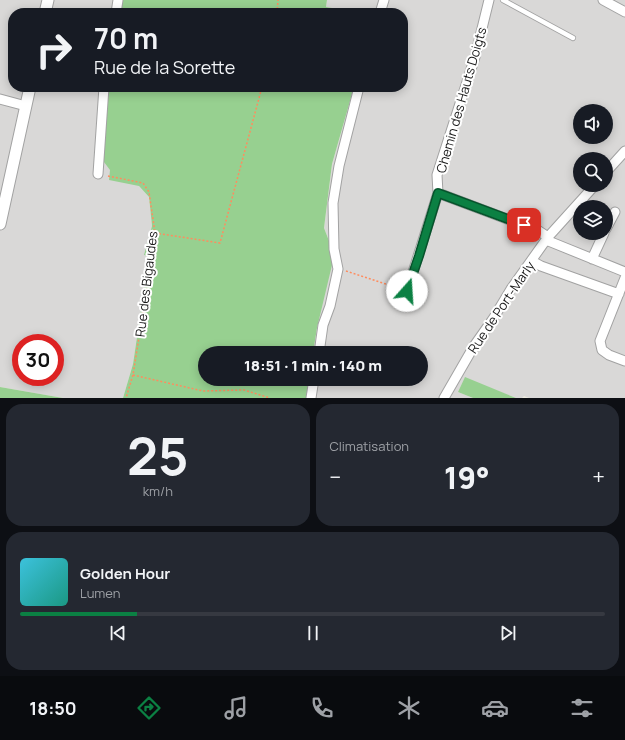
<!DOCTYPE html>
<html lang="fr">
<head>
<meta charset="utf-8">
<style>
  :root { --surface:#171b24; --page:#242831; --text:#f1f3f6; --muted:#9ea1a6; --line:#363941; --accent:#0b8043 }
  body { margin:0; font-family:Manrope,sans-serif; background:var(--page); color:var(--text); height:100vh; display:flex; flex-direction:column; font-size:15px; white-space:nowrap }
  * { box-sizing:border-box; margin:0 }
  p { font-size:13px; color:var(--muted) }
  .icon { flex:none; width:22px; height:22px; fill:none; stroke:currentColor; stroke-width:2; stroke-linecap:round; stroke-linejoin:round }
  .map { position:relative; height:398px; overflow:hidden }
  .drawer { display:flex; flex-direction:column; gap:6px; padding:6px; background:#0d0f14; flex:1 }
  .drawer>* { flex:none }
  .top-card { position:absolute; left:8px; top:8px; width:400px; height:84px; border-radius:16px; box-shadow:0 2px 10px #0003; background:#171b24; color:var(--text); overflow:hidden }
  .tools { position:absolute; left:573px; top:104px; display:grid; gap:8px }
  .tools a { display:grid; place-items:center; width:40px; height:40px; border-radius:50%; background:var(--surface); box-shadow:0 2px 10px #0003; font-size:20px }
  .speed { position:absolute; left:12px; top:334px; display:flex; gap:8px; font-size:20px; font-weight:700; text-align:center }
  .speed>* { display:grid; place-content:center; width:52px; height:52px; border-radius:50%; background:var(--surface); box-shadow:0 2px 10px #0003; line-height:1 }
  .speed .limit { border:6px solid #d22; background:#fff; color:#111 }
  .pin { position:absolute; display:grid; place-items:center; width:34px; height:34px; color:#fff; margin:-17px; border-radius:8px; box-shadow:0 2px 6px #0006 }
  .me { position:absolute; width:44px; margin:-22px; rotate:19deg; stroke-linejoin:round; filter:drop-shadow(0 0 3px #0008) }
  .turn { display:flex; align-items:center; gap:14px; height:84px; padding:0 20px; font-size:18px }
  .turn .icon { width:52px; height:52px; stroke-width:2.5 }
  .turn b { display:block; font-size:28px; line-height:34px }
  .big { font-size:30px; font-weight:800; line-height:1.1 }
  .drawer .tile { flex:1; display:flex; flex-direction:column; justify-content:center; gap:6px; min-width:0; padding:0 14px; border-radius:16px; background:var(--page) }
  .drawer .dial { align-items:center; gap:0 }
  .dial b { font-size:52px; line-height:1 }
  .song { display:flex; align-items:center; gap:12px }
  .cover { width:48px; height:48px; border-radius:6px; background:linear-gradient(135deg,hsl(190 70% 55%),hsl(170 70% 35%)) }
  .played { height:4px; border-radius:2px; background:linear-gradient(90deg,var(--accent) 20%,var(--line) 20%) }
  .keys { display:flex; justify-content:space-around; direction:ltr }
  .heat { display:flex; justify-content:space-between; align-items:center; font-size:22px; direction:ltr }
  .drawer .tiles { flex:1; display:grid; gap:6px; grid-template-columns:1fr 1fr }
  .tile:last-child { grid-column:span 2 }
  .trip { position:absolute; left:198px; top:346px; width:230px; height:40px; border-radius:20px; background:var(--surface); box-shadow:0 2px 10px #0003; font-weight:800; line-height:40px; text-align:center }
  .dock { display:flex; height:64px; justify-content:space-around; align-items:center; background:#090b0e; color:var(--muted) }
  .dock .icon { width:28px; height:28px }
  .dock .current { color:var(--accent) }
  .dock b { font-size:18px; color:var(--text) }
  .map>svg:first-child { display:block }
  .residential { fill:#d9d8d7; fill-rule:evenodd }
  .forest { fill:#97d090 }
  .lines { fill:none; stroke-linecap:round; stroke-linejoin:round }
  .service-casing { stroke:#a2a2a2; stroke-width:6 }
  .minor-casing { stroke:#a2a2a2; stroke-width:11 }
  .tertiary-casing { stroke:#a2a2a2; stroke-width:13 }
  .path { stroke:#ff8c5e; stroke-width:1.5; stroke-dasharray:2 2; stroke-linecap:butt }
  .service { stroke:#fff; stroke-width:4.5 }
  .minor { stroke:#fff; stroke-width:9 }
  .tertiary { stroke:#fff; stroke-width:11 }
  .route-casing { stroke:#07532c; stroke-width:10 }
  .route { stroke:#0b8043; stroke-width:7 }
  .labels { text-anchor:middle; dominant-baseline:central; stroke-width:4; stroke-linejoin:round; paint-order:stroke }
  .street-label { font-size:13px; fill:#1b1b1b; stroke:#fff }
</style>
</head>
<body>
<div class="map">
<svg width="625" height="398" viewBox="0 0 625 398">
  <rect width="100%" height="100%" fill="#edebdf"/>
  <path class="residential" d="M 0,0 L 123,0 L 120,13 L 13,13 L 13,87 L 106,87 L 139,186 L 149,197 L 152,226 L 145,255 L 149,256 L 133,364 L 123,398 L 63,398 L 0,387 ZM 21,343 L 55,343 L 55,377 L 21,377 Z
    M 327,0 L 625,0 L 625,398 L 529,398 L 524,396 L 522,398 L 516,398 L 465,378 L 458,392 L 473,398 L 306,398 L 309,379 L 421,379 L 421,353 L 313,353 L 331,246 L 324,228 L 332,164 L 354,87 L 403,87 L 403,13 L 363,13 L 326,7 ZM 580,111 L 606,111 L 606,137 L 580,137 ZM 580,159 L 606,159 L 606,185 L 580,185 ZM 580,207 L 606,207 L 606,233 L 580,233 Z"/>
  <path class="forest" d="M 123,0 L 327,0 L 326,7 L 363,13 L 120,13 Z
    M 106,87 L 354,87 L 332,164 L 324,228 L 331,246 L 332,265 L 317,328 L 313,353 L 205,353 L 205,379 L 309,379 L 306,398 L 123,398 L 133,364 L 149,256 L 144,255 L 152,226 L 149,197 L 139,186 L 109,180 L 110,170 L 101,158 Z
    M 465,377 L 516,398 L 473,398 L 458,392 Z
    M 0,387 L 63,398 L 0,398 Z"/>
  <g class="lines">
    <defs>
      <path id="service" d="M 503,0 L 573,38"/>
      <path id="minor" d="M 603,0 L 625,12
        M 116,13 L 118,0
        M 380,13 L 384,0
        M 0,99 L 26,106
        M 606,172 L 625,151
        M 98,174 L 104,87
        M 438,193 L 539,231 L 548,237
        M 606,229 L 615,212
        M 546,240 L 625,272
        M 592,259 L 604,233
        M 532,261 L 541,266 L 619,294
        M 625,278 L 600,341 L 602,350 L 609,355 L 625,361
        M 407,291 L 438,193 L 437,175 L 475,57 L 489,0
        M 319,353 L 323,325 L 330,306 L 338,269 L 334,249 L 333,203 L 339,166 L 359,87
        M 311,398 L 314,379
        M 444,398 L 474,346 L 493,319 L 511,289 L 548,237 L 595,185"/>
      <path id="tertiary" d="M 45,13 L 48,0
        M 0,224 L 30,87"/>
    </defs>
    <use href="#service" class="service-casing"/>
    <use href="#minor" class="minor-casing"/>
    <use href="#tertiary" class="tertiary-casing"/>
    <path class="path" d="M 277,13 L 278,0
      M 108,176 L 143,183 L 149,192 L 155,233 L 151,247 L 149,274 L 133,375 L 126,398
      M 155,233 L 220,243 L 262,87
      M 346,271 L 398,288
      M 133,375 L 203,391 L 244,390 L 270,398"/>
    <use href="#service" class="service"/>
    <use href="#minor" class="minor"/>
    <use href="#tertiary" class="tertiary"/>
  </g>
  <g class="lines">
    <defs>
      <path id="route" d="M 407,291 L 419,256 L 438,193 L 524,225"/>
    </defs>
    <use href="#route" class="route-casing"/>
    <use href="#route" class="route"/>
  </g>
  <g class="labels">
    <g class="street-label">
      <text transform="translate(461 100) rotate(-74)">Chemin des Hauts Doigts</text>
      <text transform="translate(146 284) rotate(-83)">Rue des Bigaudes</text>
      <text transform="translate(501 307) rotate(-56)">Rue de Port-Marly</text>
    </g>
  </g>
</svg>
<div class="tools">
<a><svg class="icon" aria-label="sound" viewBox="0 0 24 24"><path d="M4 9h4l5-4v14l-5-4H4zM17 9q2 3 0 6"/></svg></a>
<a><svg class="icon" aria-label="search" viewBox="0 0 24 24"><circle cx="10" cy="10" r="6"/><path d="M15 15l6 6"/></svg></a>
<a><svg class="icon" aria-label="layers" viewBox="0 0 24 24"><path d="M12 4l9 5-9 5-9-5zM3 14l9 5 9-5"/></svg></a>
</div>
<div class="speed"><div class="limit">30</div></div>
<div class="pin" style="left:524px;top:225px;background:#d93025"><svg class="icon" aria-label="arrive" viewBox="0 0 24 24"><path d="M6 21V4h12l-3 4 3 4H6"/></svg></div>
<svg class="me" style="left:407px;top:291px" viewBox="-20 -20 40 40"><circle r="19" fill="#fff"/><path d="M0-13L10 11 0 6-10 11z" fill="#0b8043"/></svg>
<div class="trip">18:51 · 1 min · 140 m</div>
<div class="top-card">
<div class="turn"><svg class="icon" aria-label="right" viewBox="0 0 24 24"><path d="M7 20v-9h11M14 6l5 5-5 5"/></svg><div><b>70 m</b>Rue de la Sorette</div></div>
</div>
</div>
<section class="drawer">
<div class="tiles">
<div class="tile dial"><b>25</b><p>km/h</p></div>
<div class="tile"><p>Climatisation</p>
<div class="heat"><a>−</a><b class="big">19°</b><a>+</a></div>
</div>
<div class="tile">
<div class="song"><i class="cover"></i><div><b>Golden Hour</b><p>Lumen</p></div></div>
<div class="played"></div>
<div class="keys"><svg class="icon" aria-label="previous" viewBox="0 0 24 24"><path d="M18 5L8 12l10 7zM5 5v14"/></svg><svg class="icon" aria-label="pause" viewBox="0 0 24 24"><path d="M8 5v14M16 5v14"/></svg><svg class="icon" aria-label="next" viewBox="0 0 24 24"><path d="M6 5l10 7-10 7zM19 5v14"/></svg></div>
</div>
</div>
</section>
<nav class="dock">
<b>18:50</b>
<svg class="icon current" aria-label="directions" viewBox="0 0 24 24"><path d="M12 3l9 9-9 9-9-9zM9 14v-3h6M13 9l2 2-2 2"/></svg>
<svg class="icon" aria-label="music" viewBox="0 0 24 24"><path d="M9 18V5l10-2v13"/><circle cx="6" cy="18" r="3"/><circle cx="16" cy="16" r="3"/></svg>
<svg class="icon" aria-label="phone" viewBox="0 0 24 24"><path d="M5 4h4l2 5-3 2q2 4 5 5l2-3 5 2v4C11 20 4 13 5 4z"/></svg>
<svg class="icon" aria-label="climate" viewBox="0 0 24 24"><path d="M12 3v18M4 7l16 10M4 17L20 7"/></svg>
<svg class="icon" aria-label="car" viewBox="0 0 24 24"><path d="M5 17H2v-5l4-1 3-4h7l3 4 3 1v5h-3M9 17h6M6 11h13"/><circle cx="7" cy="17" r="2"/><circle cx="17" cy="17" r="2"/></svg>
<svg class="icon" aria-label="filters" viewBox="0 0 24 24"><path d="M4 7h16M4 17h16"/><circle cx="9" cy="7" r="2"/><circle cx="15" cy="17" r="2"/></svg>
</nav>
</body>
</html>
